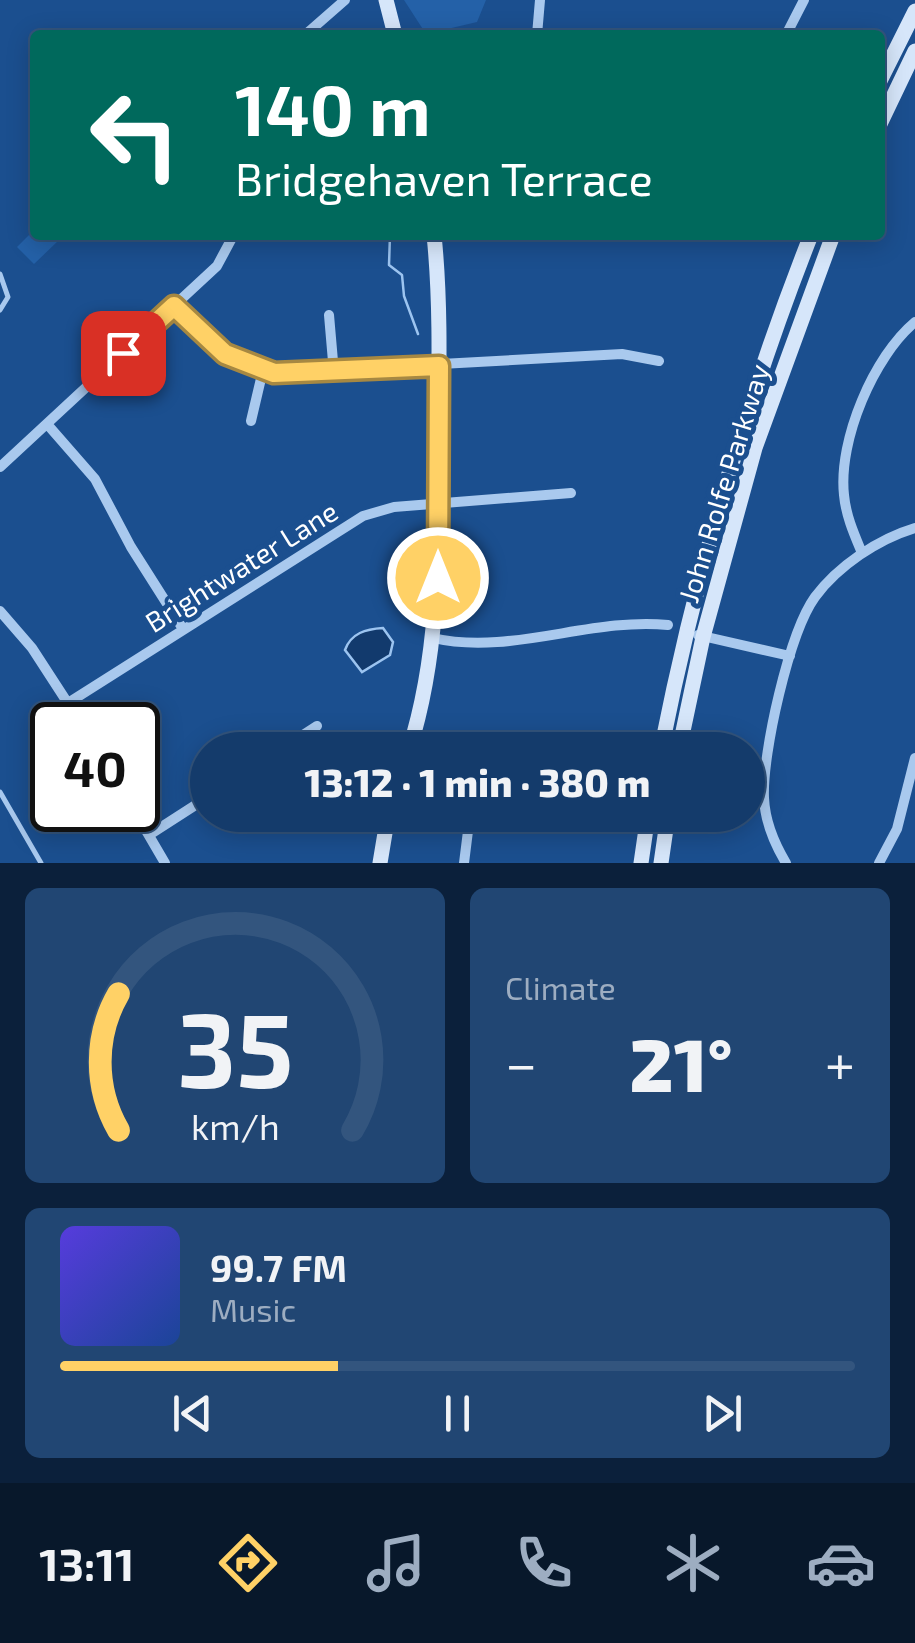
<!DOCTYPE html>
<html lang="en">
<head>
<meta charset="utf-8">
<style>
  :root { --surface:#143b6b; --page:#214673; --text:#f1f3f6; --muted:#9dadc1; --line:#33557e; --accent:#ffd166 }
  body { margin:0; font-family:"Exo 2",sans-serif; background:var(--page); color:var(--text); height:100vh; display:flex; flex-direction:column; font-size:38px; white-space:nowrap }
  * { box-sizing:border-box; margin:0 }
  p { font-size:32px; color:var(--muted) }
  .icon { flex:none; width:55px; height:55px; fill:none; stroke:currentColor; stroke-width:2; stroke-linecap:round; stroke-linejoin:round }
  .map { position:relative; height:863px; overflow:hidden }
  .drawer { display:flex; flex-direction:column; gap:25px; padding:25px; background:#0b203b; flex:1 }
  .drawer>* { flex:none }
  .guide { position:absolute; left:30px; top:30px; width:855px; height:210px; border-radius:10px; box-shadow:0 5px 25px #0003,0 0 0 2px var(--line); background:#00695c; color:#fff; overflow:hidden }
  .speed { position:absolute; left:30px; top:702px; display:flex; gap:20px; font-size:50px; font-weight:700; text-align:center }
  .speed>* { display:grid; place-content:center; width:130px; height:130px; border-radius:50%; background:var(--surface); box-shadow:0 5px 25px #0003,0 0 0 2px var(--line); line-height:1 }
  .speed .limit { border:5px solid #111; border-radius:15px; background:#fff; color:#111 }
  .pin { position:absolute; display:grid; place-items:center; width:85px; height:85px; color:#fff; margin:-42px; border-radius:20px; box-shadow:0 5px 15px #0006 }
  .me { position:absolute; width:110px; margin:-55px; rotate:0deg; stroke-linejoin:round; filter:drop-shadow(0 0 8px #0008) }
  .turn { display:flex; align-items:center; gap:35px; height:210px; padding:0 40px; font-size:45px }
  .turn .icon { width:130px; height:130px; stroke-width:2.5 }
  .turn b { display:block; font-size:70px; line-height:85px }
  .big { font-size:75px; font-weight:800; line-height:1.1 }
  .drawer .card { flex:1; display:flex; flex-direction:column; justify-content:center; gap:15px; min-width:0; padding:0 35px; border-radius:15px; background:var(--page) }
  .drawer .dial { align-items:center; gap:0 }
  .dial svg { height:260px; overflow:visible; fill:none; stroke:var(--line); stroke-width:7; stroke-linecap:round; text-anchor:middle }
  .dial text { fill:var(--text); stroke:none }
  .song { display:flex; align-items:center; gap:30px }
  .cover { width:120px; height:120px; border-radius:15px; background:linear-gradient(135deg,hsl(250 70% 55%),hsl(220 70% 35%)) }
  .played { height:10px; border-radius:5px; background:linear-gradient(90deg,var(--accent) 35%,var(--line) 35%) }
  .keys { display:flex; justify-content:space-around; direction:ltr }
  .heat { display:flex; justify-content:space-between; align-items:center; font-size:55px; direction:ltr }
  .drawer .tiles { flex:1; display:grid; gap:25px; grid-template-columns:1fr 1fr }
  .card:last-child { grid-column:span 2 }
  .trip { position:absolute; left:190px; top:732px; width:575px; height:100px; border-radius:50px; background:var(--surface); box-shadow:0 5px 25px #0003,0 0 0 2px var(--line); font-weight:800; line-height:100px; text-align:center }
  .menu { display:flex; height:160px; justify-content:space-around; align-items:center; background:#08182b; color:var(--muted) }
  .menu .icon { width:70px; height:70px }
  .menu .current { color:var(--accent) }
  .menu b { font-size:45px; color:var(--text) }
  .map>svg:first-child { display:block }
  .green { fill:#2461a8 }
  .water { fill:#123a6d; stroke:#9cc4f0; stroke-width:2.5 }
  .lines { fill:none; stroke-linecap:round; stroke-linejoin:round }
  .stream { stroke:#9cc4f0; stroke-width:2.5 }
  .lane { stroke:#a9c9ee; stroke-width:5 }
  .street { stroke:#a9c9ee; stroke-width:10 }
  .secondary { stroke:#d6e6fa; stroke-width:15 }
  .route-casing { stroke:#a68842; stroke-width:25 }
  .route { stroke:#ffd166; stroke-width:18 }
  .labels { text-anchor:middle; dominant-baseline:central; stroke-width:10; stroke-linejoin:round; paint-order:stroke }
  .street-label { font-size:28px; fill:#fff; stroke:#1b4f8f }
</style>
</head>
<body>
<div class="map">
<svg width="915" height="863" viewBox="0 0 915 863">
  <rect width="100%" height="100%" fill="#1b4f8f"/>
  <path class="green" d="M 404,0 L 486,0 L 477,22 L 426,34 Z
    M 35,229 L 35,235 L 52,235 L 58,241 L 34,264 L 17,247 Z"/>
  <path class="water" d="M 383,628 L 393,642 L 390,655 L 362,672 L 345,650 C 351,633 366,629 383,628 Z"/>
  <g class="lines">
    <path class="stream" d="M 390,235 L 389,265 L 402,275 L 404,296 L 418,334"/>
    <path class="lane" d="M 0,274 L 8,297 L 0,310
      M 0,792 L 41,863"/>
    <path class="street" d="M 305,35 L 345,0
      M 537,35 L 540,0
      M 786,35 L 804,0
      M 174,306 L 225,354 L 275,373 L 622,354 L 659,361
      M 329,315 L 334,373
      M 251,421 L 263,370
      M 47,424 L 95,479 L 131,547 L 183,629
      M 0,467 L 217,266 L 232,238
      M 862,553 C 854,534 846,516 844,495 C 838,440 874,356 915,322
      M 0,611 L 32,648 L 82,725
      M 698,635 L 790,656
      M 433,638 C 510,656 591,617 668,625
      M 68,703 L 363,516 L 394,507 L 571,493
      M 280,750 L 317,726
      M 134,810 L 165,863
      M 149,835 L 208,797
      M 464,863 L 470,815
      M 786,863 C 774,843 765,821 764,798 C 762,754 789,633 815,597 C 838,566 878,539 915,528
      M 879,863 L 897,829 L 915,758"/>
    <path class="secondary" d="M 386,0 L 395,35
      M 880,81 L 915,11
      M 880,124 L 915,51
      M 409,750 C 441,649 438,546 438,441 C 439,372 441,303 434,235
      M 661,750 C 696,574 745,402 811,235
      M 679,750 L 703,637 L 755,448 L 833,235
      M 380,863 L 388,815
      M 641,863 L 648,815
      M 661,863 L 668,815"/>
  </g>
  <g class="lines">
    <defs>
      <path id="route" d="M 123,353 L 174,306 L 225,354 L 274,373 L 439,366 L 438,578"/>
    </defs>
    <use href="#route" class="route-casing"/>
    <use href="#route" class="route"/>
  </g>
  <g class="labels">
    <g class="street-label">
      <text transform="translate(723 483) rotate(-73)">John Rolfe Parkway</text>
      <text transform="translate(241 566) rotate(-32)">Brightwater Lane</text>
    </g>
  </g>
</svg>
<div class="speed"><div class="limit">40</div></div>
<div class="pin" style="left:123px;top:353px;background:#d93025"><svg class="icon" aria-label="arrive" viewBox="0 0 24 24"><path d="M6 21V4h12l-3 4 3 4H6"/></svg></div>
<svg class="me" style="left:438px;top:578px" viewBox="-20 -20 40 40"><circle r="17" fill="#ffd166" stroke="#fff" stroke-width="3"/><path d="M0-11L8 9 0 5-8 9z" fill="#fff"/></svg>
<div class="trip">13:12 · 1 min · 380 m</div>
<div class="guide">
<div class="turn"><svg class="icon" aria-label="left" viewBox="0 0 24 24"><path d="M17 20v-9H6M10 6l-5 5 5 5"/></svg><div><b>140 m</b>Bridgehaven Terrace</div></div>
</div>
</div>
<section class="drawer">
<div class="tiles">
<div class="card dial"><svg viewBox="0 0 100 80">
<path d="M14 69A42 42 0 1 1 86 69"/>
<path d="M14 69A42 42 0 0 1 14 27" stroke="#ffd166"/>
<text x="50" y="56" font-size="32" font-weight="700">35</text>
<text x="50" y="72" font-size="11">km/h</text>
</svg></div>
<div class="card"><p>Climate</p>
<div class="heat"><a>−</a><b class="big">21°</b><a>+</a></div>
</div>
<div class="card">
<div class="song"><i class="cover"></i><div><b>99.7 FM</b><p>Music</p></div></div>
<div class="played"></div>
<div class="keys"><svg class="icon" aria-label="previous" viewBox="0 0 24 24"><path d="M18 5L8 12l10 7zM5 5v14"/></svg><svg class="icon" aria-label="pause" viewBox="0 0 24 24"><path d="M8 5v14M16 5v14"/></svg><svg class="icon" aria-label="next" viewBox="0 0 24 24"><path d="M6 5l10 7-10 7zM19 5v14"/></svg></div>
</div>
</div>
</section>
<nav class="menu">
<b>13:11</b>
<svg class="icon current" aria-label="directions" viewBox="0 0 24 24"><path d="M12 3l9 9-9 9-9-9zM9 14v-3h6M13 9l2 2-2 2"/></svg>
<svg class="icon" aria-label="music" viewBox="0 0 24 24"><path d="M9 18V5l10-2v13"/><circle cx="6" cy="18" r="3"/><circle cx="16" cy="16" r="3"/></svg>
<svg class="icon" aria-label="phone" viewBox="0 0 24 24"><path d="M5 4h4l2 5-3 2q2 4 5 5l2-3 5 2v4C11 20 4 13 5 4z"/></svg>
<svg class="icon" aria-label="climate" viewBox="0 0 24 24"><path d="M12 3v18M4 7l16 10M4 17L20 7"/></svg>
<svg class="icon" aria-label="car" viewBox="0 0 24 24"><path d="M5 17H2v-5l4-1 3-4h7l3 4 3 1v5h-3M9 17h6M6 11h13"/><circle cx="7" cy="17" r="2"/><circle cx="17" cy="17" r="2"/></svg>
</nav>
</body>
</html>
